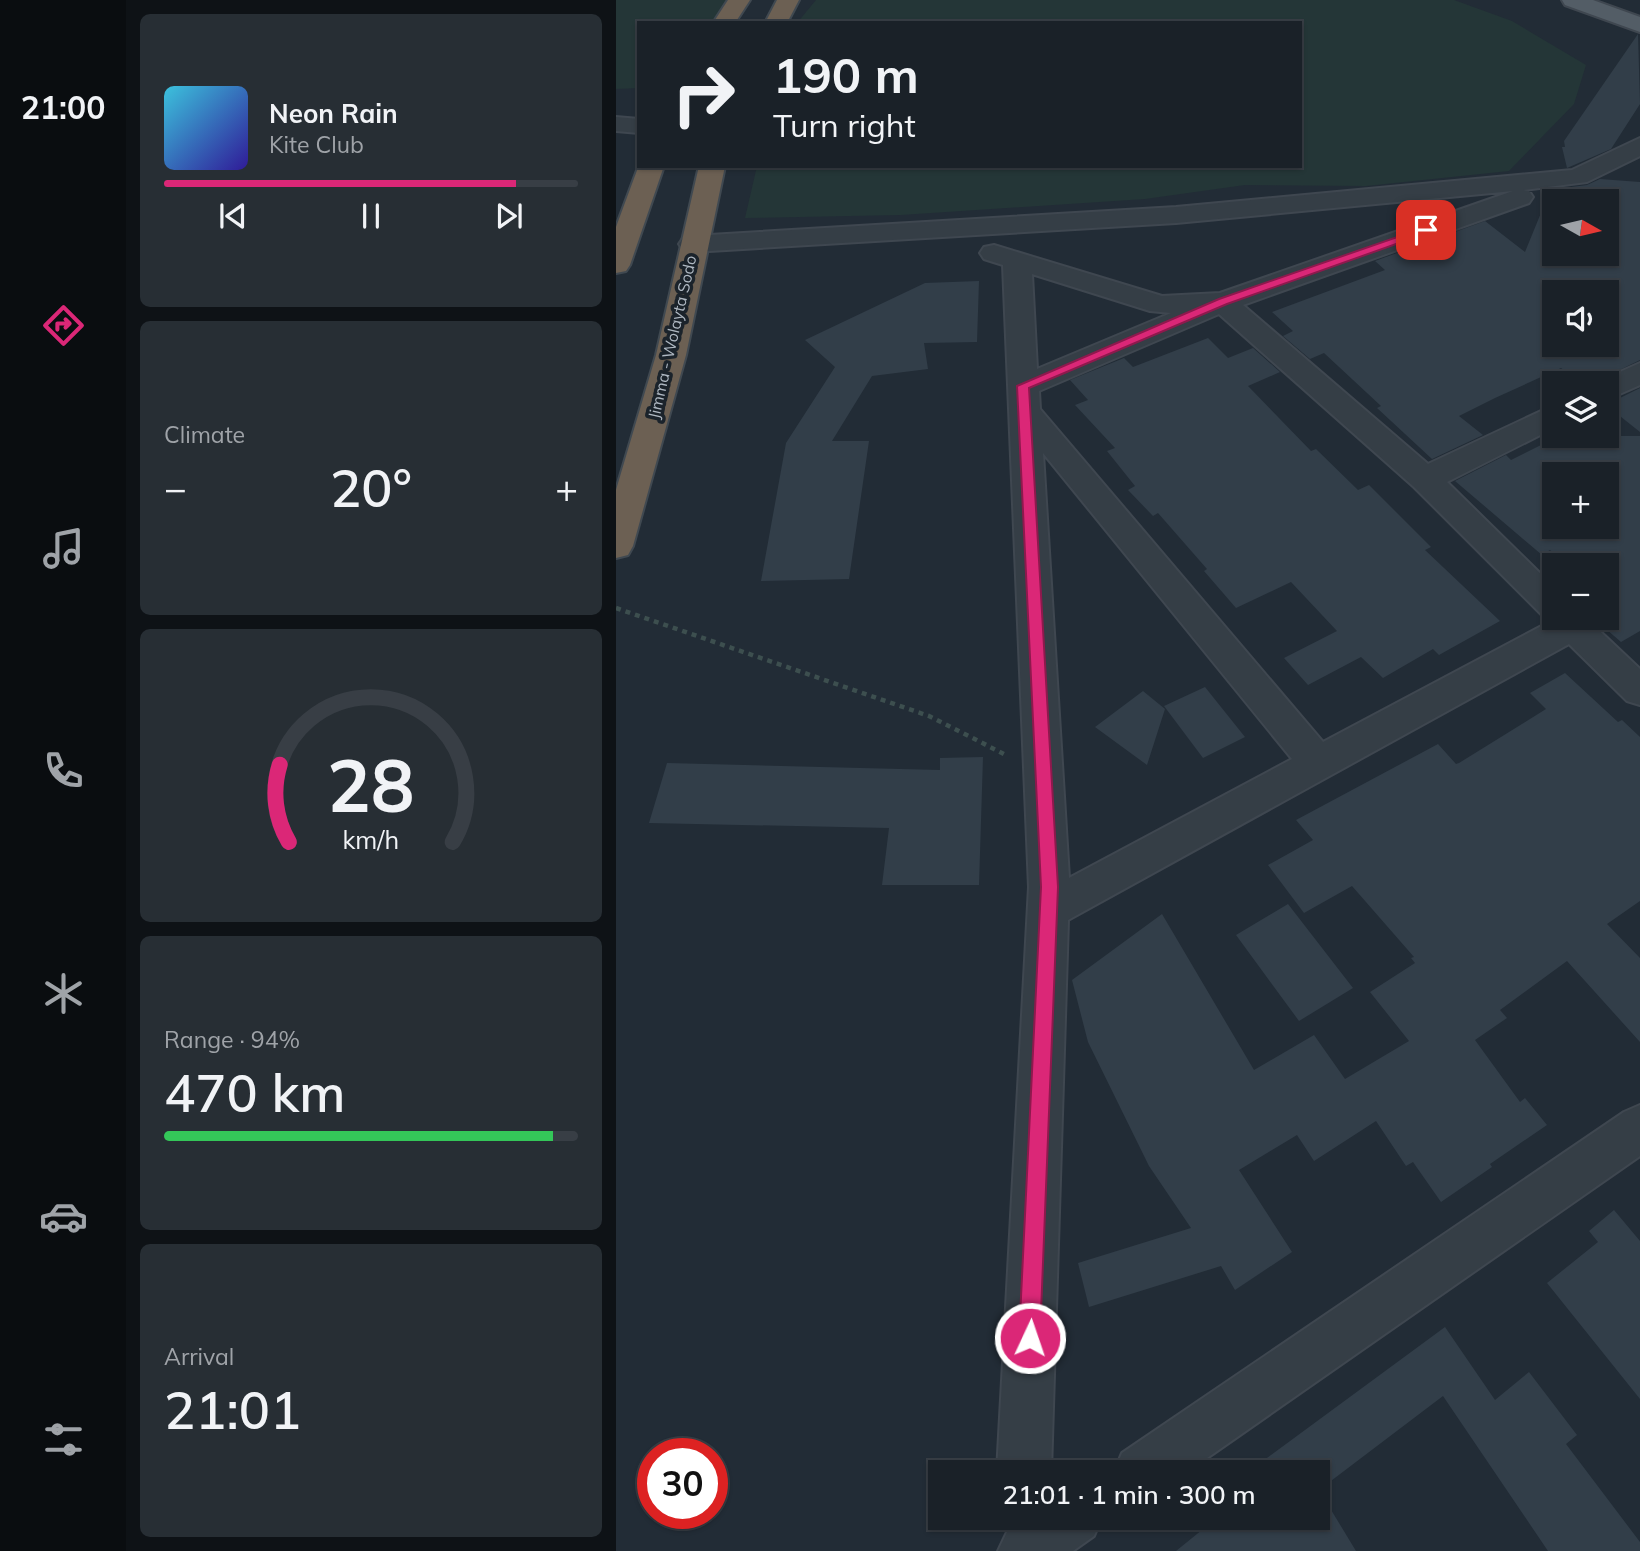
<!DOCTYPE html>
<html lang="en">
<head>
<meta charset="utf-8">
<style>
  :root { --surface:#1a2128; --page:#272e34; --text:#f1f3f6; --muted:#9fa3a8; --line:#383e45; --accent:#db2777 }
  body { margin:0; font-family:Mulish,sans-serif; background:var(--page); color:var(--text); height:100vh; display:flex; flex-direction:column; font-size:26px; white-space:nowrap }
  * { box-sizing:border-box; margin:0 }
  p { font-size:23px; color:var(--muted) }
  .icon { flex:none; width:38px; height:38px; fill:none; stroke:currentColor; stroke-width:2; stroke-linecap:round; stroke-linejoin:round }
  .map { position:relative; flex:1; overflow:hidden }
  .side { display:flex; flex-direction:column; gap:14px; padding:14px; background:#0e1216; width:490px }
  .side>* { flex:none }
  .top-card { position:absolute; left:21px; top:21px; width:665px; height:147px; border-radius:0px; box-shadow:0 2px 5px #0004,0 0 0 2px var(--line); background:#1a2128; color:var(--text); overflow:hidden }
  .needle { width:46px; rotate:98deg }
  .fabs { position:absolute; left:926px; top:189px; display:grid; gap:14px }
  .fabs a { display:grid; place-items:center; width:77px; height:77px; border-radius:0px; background:var(--surface); box-shadow:0 2px 5px #0004,0 0 0 2px var(--line); font-size:35px }
  .speed { position:absolute; left:21px; top:1438px; display:flex; gap:14px; font-size:35px; font-weight:700; text-align:center }
  .speed>* { display:grid; place-content:center; width:91px; height:91px; border-radius:50%; background:var(--surface); box-shadow:0 2px 5px #0004,0 0 0 2px var(--line); line-height:1 }
  .speed .limit { border:10px solid #d22; background:#fff; color:#111 }
  .pin { position:absolute; display:grid; place-items:center; width:60px; height:60px; color:#fff; margin:-30px; border-radius:14px; box-shadow:0 4px 10px #0006 }
  .me { position:absolute; width:77px; margin:-38px; rotate:3deg; stroke-linejoin:round; filter:drop-shadow(0 0 5px #0008) }
  .turn { display:flex; align-items:center; gap:24px; height:147px; padding:0 21px; font-size:32px }
  .turn .icon { width:91px; height:91px; stroke-width:2.5 }
  .turn b { display:block; font-size:49px; line-height:60px }
  .big { font-size:52px; font-weight:600; line-height:1.1 }
  .side .card { flex:1; display:flex; flex-direction:column; justify-content:center; gap:10px; min-width:0; padding:0 24px; border-radius:10px; background:var(--page) }
  .side .dial { align-items:center; gap:0 }
  .dial svg { height:182px; overflow:visible; fill:none; stroke:var(--line); stroke-width:7; stroke-linecap:round; text-anchor:middle }
  .dial text { fill:var(--text); stroke:none }
  .song { display:flex; align-items:center; gap:21px }
  .cover { width:84px; height:84px; border-radius:10px; background:linear-gradient(135deg,hsl(190 70% 55%),hsl(250 70% 35%)) }
  .played { height:7px; border-radius:4px; background:linear-gradient(90deg,var(--accent) 85%,var(--line) 85%) }
  .keys { display:flex; justify-content:space-around; direction:ltr }
  .heat { display:flex; justify-content:space-between; align-items:center; font-size:38px; direction:ltr }
  .charge { height:10px; border-radius:5px; background:linear-gradient(90deg,#34c759 94%,var(--line) 0) }
  .trip { position:absolute; left:312px; top:1460px; width:402px; height:70px; border-radius:0px; background:var(--surface); box-shadow:0 2px 5px #0004,0 0 0 2px var(--line); font-weight:600; line-height:70px; text-align:center }
  main { display:flex; flex:1; min-height:0 }
  .tab-bar { display:flex; flex-direction:column; width:126px; justify-content:space-around; align-items:center; background:#0a0d10; color:var(--muted) }
  .tab-bar .icon { width:49px; height:49px }
  .tab-bar .active { color:var(--accent) }
  .tab-bar b { font-size:32px; color:var(--text) }
  .map>svg:first-child { display:block }
  .green { fill:#243637 }
  .building { fill:#323e49; fill-rule:evenodd }
  .lines { fill:none; stroke-linecap:round; stroke-linejoin:round }
  .minor-casing { stroke:#3f4750; stroke-width:4 }
  .major-casing { stroke:#3f4750; stroke-width:4 }
  .highway-casing { stroke:#404951; stroke-width:4 }
  .path { stroke:#3d4f4f; stroke-width:4.5; stroke-dasharray:5 5; stroke-linecap:butt }
  .minor { fill:#353e46; fill-rule:evenodd }
  .major { fill:#535d66; fill-rule:evenodd }
  .highway { fill:#6c6053; fill-rule:evenodd }
  .route { fill:#db2777; stroke:#8e194d; stroke-width:2 }
  .labels { text-anchor:middle; dominant-baseline:central; stroke-width:7; stroke-linejoin:round; paint-order:stroke }
  .far-street-label { font-size:16px; fill:#b0b9c3; stroke:#1b232b }
</style>
</head>
<body>
<main>
<nav class="tab-bar">
<b>21:00</b>
<svg class="icon active" aria-label="directions" viewBox="0 0 24 24"><path d="M12 3l9 9-9 9-9-9zM9 14v-3h6M13 9l2 2-2 2"/></svg>
<svg class="icon" aria-label="music" viewBox="0 0 24 24"><path d="M9 18V5l10-2v13"/><circle cx="6" cy="18" r="3"/><circle cx="16" cy="16" r="3"/></svg>
<svg class="icon" aria-label="phone" viewBox="0 0 24 24"><path d="M5 4h4l2 5-3 2q2 4 5 5l2-3 5 2v4C11 20 4 13 5 4z"/></svg>
<svg class="icon" aria-label="climate" viewBox="0 0 24 24"><path d="M12 3v18M4 7l16 10M4 17L20 7"/></svg>
<svg class="icon" aria-label="car" viewBox="0 0 24 24"><path d="M5 17H2v-5l4-1 3-4h7l3 4 3 1v5h-3M9 17h6M6 11h13"/><circle cx="7" cy="17" r="2"/><circle cx="17" cy="17" r="2"/></svg>
<svg class="icon" aria-label="filters" viewBox="0 0 24 24"><path d="M4 7h16M4 17h16"/><circle cx="9" cy="7" r="2"/><circle cx="15" cy="17" r="2"/></svg>
</nav>
<section class="side">
<div class="card">
<div class="song"><i class="cover"></i><div><b>Neon Rain</b><p>Kite Club</p></div></div>
<div class="played"></div>
<div class="keys"><svg class="icon" aria-label="previous" viewBox="0 0 24 24"><path d="M18 5L8 12l10 7zM5 5v14"/></svg><svg class="icon" aria-label="pause" viewBox="0 0 24 24"><path d="M8 5v14M16 5v14"/></svg><svg class="icon" aria-label="next" viewBox="0 0 24 24"><path d="M6 5l10 7-10 7zM19 5v14"/></svg></div>
</div>
<div class="card"><p>Climate</p>
<div class="heat"><a>−</a><b class="big">20°</b><a>+</a></div>
</div>
<div class="card dial"><svg viewBox="0 0 100 80">
<path d="M14 69A42 42 0 1 1 86 69"/>
<path d="M14 69A42 42 0 0 1 10 35" stroke="#db2777"/>
<text x="50" y="56" font-size="32" font-weight="700">28</text>
<text x="50" y="72" font-size="11">km/h</text>
</svg></div>
<div class="card"><p>Range · 94%</p><b class="big">470 km</b><div class="charge"></div></div>
<div class="card"><p>Arrival</p><b class="big">21:01</b></div>
</section>
<div class="map">
<svg width="1024" height="1551" viewBox="0 0 1024 1551">
  <rect width="100%" height="100%" fill="#222c36"/>
  <path class="green" d="M 0,0 L 111,0 L 98,23 L 23,23 L 23,88 L 0,89 Z
    M 200,0 L 838,0 L 896,21 L 970,65 L 958,104 L 893,171 L 750,186 L 629,185 L 529,199 L 285,215 L 129,218 L 141,166 L 684,166 L 684,23 L 181,23 Z"/>
  <path class="building" d="M 1022,34 L 1024,104 L 995,149 L 951,168 L 946,147 L 949,147 L 948,141 Z
    M 984,179 L 1024,182 L 1024,360 L 977,383 L 964,383 L 945,368 L 879,398 L 843,416 L 867,435 L 816,459 L 761,408 L 765,406 L 708,353 L 694,359 L 667,336 L 677,331 L 656,312 L 769,270 L 759,261 L 869,221 L 909,252 L 927,208 L 938,211 L 938,254 L 990,254 L 990,201 L 958,201 L 955,187 L 971,185 ZM 938,292 L 990,292 L 990,345 L 938,345 Z
    M 363,281 L 361,342 L 308,343 L 312,369 L 256,376 L 216,441 L 253,441 L 233,579 L 145,581 L 170,443 L 219,367 L 189,340 L 309,283 Z
    M 592,338 L 612,358 L 637,348 L 664,372 L 632,386 L 695,451 L 700,449 L 742,490 L 753,485 L 815,547 L 809,550 L 884,621 L 823,655 L 817,649 L 767,678 L 745,657 L 692,685 L 668,658 L 721,631 L 675,582 L 620,608 L 588,571 L 591,569 L 542,513 L 537,516 L 512,490 L 519,486 L 491,451 L 499,448 L 459,405 L 472,400 L 454,380 L 508,358 L 517,367 Z
    M 1024,388 L 1024,432 L 990,405 Z
    M 943,436 L 1024,436 L 1024,631 L 1005,642 L 990,629 L 990,565 L 951,565 L 934,550 L 926,555 L 839,481 L 890,455 L 895,460 ZM 938,474 L 990,474 L 990,527 L 938,527 Z
    M 949,673 L 1002,722 L 1006,720 L 1024,737 L 1024,901 L 991,924 L 1024,958 L 1024,1042 L 951,961 L 884,1010 L 891,1018 L 859,1040 L 904,1102 L 909,1098 L 931,1125 L 874,1164 L 876,1167 L 825,1202 L 797,1162 L 790,1166 L 760,1121 L 698,1161 L 681,1135 L 623,1170 L 676,1252 L 619,1290 L 605,1266 L 473,1307 L 462,1263 L 575,1228 L 533,1166 L 472,1042 L 456,980 L 546,914 L 638,1070 L 698,1035 L 729,1079 L 793,1041 L 754,992 L 799,963 L 795,958 L 798,957 L 736,886 L 688,913 L 652,865 L 697,840 L 680,820 L 822,744 L 840,764 L 843,763 L 930,709 L 914,693 Z
    M 589,687 L 629,737 L 587,758 L 548,706 Z
    M 527,691 L 549,709 L 531,765 L 479,727 Z
    M 367,757 L 363,885 L 266,885 L 273,828 L 33,823 L 51,763 L 324,770 L 324,758 Z
    M 672,904 L 737,988 L 683,1021 L 620,935 Z
    M 998,1210 L 1024,1241 L 1024,1399 L 931,1283 L 982,1242 L 973,1231 Z
    M 829,1327 L 879,1400 L 913,1372 L 961,1435 L 950,1444 L 1024,1542 L 1024,1551 L 932,1551 L 827,1396 L 703,1490 L 740,1551 L 560,1551 L 602,1517 L 702,1517 L 702,1472 L 632,1472 Z"/>
  <g class="lines">
    <defs>
      <path id="minor" d="M 0,117 L 23,119 L 23,133 L 0,131 Z
        M 1024,138 L 1024,156 L 971,182 L 907,190 L 913,191 L 917,197 L 913,203 L 627,305 L 812,464 L 938,405 L 938,428 L 831,482 L 938,587 L 938,618 L 970,618 L 1024,669 L 1024,705 L 1011,701 L 953,644 L 452,920 L 435,1472 L 381,1472 L 413,887 L 387,265 L 368,259 L 364,253 L 368,247 L 378,245 L 546,296 L 604,293 L 897,191 L 560,223 L 77,252 L 67,250 L 63,244 L 67,238 L 77,236 L 560,207 L 956,170 ZM 416,274 L 534,311 L 555,313 L 421,369 ZM 603,314 L 798,487 L 933,622 L 707,742 L 424,409 L 423,391 ZM 427,453 L 676,759 L 453,878 Z
        M 1024,363 L 1024,385 L 990,400 L 990,383 L 979,383 Z
        M 1024,1105 L 1024,1156 L 571,1472 L 498,1472 L 506,1453 L 1008,1112 Z
        M 411,1517 L 486,1517 L 478,1536 L 457,1551 L 382,1551 L 391,1532 Z"/>
      <path id="major" d="M 946,0 L 977,0 L 1024,17 L 1024,32 L 949,5 Z"/>
      <path id="highway" d="M 112,0 L 134,0 L 119,23 L 97,23 Z
        M 161,0 L 183,0 L 171,23 L 149,23 Z
        M 23,165 L 48,166 L 14,265 L 10,271 L 0,273 L 0,227 Z
        M 83,166 L 109,166 L 70,355 L 17,546 L 12,555 L 0,558 L 0,490 L 40,355 Z"/>
    </defs>
    <use href="#minor" class="minor-casing"/>
    <use href="#major" class="major-casing"/>
    <use href="#highway" class="highway-casing"/>
    <path class="path" d="M 0,608 L 313,716 L 388,754"/>
    <use href="#minor" class="minor"/>
    <use href="#major" class="major"/>
    <use href="#highway" class="highway"/>
  </g>
  <path class="route" d="M 810,227 L 815,230 L 814,232 L 611,304 L 413,388 L 442,887 L 424,1338 L 421,1345 L 414,1349 L 406,1345 L 403,1338 L 425,887 L 401,386 L 603,299 Z"/>
  <g class="labels">
    <g class="far-street-label">
      <text transform="translate(56 337) rotate(-77)">Jimma - Wolayta Sodo</text>
    </g>
  </g>
</svg>
<div class="fabs">
<a><svg class="needle" viewBox="-14 -14 28 28"><path d="M0-13l5 13h-10z" fill="#e53935"/><path d="M0 13l5-13h-10z" fill="#9fa3a8"/></svg></a>
<a><svg class="icon" aria-label="sound" viewBox="0 0 24 24"><path d="M4 9h4l5-4v14l-5-4H4zM17 9q2 3 0 6"/></svg></a>
<a><svg class="icon" aria-label="layers" viewBox="0 0 24 24"><path d="M12 4l9 5-9 5-9-5zM3 14l9 5 9-5"/></svg></a>
<a>+</a>
<a>−</a>
</div>
<div class="speed"><div class="limit">30</div></div>
<div class="pin" style="left:810px;top:230px;background:#d93025"><svg class="icon" aria-label="arrive" viewBox="0 0 24 24"><path d="M6 21V4h12l-3 4 3 4H6"/></svg></div>
<svg class="me" style="left:414px;top:1338px" viewBox="-20 -20 40 40"><circle r="17" fill="#db2777" stroke="#fff" stroke-width="3"/><path d="M0-11L8 9 0 5-8 9z" fill="#fff"/></svg>
<div class="trip">21:01 · 1 min · 300 m</div>
<div class="top-card">
<div class="turn"><svg class="icon" aria-label="right" viewBox="0 0 24 24"><path d="M7 20v-9h11M14 6l5 5-5 5"/></svg><div><b>190 m</b>Turn right</div></div>
</div>
</div>
</main>
</body>
</html>
